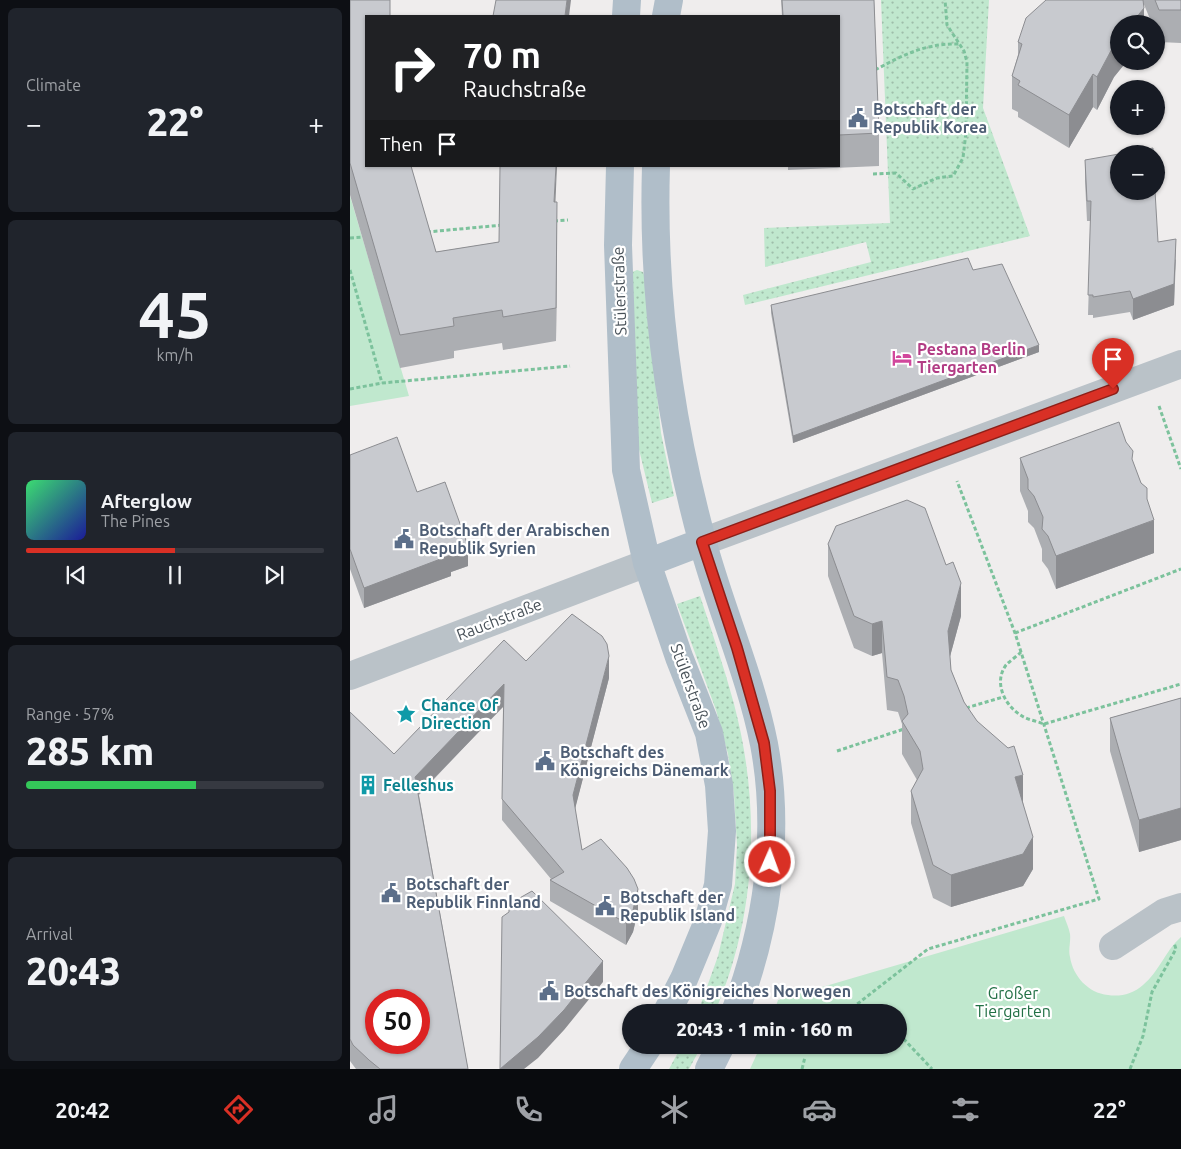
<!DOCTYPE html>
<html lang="en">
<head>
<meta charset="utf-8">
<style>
  :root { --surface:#171b24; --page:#20242c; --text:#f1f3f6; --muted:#9ea1a6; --line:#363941; --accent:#d93025 }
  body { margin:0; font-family:Ubuntu,sans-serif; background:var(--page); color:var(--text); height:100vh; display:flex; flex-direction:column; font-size:19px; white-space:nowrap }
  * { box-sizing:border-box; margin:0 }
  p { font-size:16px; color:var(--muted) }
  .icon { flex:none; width:28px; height:28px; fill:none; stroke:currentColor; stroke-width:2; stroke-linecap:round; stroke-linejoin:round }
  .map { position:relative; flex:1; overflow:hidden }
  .side { display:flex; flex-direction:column; gap:8px; padding:8px; background:#0d0f14; width:350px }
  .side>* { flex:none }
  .guide { position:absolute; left:15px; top:15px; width:475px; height:152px; border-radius:0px; box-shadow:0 1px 4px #0004; background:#202124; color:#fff; overflow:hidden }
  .controls { position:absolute; left:760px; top:15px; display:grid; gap:10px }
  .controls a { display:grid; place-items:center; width:55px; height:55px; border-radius:50%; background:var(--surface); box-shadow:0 1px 4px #0004; font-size:25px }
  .speed { position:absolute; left:15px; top:989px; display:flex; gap:10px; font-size:25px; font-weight:700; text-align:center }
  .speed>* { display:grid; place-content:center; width:65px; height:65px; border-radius:50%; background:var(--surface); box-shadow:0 1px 4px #0004; line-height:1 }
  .speed .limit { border:8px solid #d22; background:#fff; color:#111 }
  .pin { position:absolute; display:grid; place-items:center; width:42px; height:42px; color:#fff; margin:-51px -21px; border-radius:50% 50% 50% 0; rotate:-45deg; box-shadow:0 0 5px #0007 }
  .pin .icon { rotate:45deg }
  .me { position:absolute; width:55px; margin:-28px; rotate:2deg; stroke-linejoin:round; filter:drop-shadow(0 0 4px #0008) }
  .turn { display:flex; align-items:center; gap:18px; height:105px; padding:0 15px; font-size:22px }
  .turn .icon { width:65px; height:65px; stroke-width:2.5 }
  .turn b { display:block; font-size:35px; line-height:42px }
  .then { display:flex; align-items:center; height:48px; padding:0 15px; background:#0003; gap:10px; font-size:19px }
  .big { font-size:38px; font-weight:800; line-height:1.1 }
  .side .tile { flex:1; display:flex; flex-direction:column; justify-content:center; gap:8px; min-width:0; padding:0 18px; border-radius:8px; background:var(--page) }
  .side .dial { align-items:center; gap:0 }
  .dial b { font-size:65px; line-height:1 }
  .song { display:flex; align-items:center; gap:15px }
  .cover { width:60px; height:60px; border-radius:8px; background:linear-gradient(135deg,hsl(140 70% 55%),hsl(240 70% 35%)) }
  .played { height:5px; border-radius:2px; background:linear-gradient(90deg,var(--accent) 50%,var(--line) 50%) }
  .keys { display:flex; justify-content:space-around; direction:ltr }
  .heat { display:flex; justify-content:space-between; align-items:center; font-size:28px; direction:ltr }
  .charge { height:8px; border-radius:4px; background:linear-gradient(90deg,#34c759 57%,var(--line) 0) }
  .trip { position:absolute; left:272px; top:1004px; width:285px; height:50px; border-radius:25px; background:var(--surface); box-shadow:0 1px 4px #0004; font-weight:800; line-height:50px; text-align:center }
  .menu { display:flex; height:80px; justify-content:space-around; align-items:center; background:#090b0e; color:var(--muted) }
  .menu .icon { width:35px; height:35px }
  .menu .selected { color:var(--accent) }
  .menu b { font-size:22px; color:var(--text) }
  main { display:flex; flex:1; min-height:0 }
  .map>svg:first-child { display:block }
  .grass { fill:url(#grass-dots) }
  .park { fill:#c0e8ce }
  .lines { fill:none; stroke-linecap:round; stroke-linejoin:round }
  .path { stroke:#7cc29c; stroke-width:3; stroke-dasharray:4 2.5; stroke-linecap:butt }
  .minor { stroke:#bac2c8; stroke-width:28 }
  .major { stroke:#b0bec9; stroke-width:28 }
  .wall { fill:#acaeb2 }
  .shaded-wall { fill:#8c8d91 }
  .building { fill:#c8cacf; stroke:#8c8d91; fill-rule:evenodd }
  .route-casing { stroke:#8d1f18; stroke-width:12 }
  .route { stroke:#d93025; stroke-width:9 }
  .labels { text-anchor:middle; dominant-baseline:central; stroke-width:4.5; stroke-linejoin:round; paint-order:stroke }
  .service-label { font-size:16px; font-weight:bold; fill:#4e5e75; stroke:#fff; text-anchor:start }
  .street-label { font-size:16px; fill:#485158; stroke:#fff }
  .hotel-label { font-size:16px; font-weight:bold; fill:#b23c85; stroke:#fff; text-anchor:start }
  .culture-label { font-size:16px; font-weight:bold; fill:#0d838f; stroke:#fff; text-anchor:start }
  .park-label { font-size:16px; fill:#227045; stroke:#fff }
</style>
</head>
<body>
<main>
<section class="side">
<div class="tile"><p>Climate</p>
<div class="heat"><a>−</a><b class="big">22°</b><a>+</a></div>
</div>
<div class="tile dial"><b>45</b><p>km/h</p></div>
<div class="tile">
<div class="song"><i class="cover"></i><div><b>Afterglow</b><p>The Pines</p></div></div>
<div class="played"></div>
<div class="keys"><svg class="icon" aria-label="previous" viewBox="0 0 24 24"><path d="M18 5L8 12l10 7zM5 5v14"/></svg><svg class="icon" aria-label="pause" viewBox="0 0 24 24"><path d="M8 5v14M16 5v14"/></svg><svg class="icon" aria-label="next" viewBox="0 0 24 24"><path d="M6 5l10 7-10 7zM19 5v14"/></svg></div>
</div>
<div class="tile"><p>Range · 57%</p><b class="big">285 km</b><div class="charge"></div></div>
<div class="tile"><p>Arrival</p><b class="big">20:43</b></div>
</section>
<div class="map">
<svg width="831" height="1069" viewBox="0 0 831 1069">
  <defs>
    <pattern id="grass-dots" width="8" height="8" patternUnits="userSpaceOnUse" patternTransform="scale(1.25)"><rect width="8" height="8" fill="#c0e8ce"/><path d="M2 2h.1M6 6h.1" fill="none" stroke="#9ebeaa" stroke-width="1.8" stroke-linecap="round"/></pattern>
  </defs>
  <rect width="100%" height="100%" fill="#efeded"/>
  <path class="grass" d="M 531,0 L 639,0 L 633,108 L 680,236 L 395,305 L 393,295 L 521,262 L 516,242 L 415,267 L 414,228 L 540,223 Z
    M 287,270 L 293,272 L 295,277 L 311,433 L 324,496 L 302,503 L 287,441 L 280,273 Z
    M 350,596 C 362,632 374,667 384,704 C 411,806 407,915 365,1012 L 348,1012 L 368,956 L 385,884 L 387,845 L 384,795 L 378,754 L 366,710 L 327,604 Z
    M 332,1045 L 352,1045 L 339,1069 L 319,1069 Z"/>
  <path class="park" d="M 0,196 L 59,396 L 0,406 Z
    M 714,916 C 716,922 719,928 720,934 C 721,942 718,950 720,957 C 723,976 738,993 758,995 C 770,997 783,994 793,985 C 809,972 815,951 831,937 L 831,1069 L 400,1069 L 411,1045 L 549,1045 L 549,1012 L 424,1012 L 428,1000 Z"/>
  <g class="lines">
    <path class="path" d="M 525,70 C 553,55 576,43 609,44
      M 523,174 L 546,173 L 563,189 L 587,178 L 603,176 L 613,158 L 616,132 L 617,62 L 614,51 L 597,25 L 595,0
      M 204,221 L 218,220
      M 77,232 L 153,225
      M 0,238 L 16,237
      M 0,270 L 32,383
      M 0,389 L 32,383 L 220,366
      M 809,406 L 831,469
      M 665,633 L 831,569
      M 671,652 C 667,656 660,661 656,665 C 643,683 655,706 672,716 C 678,720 687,721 694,724 L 831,684
      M 616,708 L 653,697
      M 487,751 L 554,729
      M 497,1012 L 578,949 L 749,899 L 665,633 L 607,481
      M 549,1034 L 582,1069
      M 452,1069 L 455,1057
      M 780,1069 L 793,1036 L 802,992 L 826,949 L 824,943"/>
    <path class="minor" d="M 352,542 L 831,364
      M 0,676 L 297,563
      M 763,946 L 815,912 L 831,907"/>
    <path class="major" d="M 276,16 L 277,0
      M 316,16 L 319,0
      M 270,166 L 268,245 L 276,470 L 297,563 L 329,657 L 359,733 L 369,785 L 372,831 L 368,885 L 358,921 L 334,979 L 317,1012
      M 306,166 C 302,293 319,418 352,540 C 370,608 400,674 414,744 C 431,834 417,928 385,1012
      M 297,563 L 352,542
      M 283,1069 L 299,1045
      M 359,1069 L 371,1045"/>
  </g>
  <path class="wall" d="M 0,0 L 16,16 L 86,252 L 149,242 L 206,202 L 207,234 L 206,341 L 153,350 L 152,343 L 104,351 L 104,358 L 50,368 L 0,195 Z
    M 431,0 L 524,0 L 529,133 L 529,166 L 438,170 L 438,166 L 489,166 L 489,16 L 432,16 Z
    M 696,0 L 831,0 L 831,43 L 809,42 L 806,35 L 806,24 L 802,24 L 793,2 L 794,24 L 769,61 L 777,61 L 764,77 L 747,110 L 743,107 L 719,148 L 668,117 L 668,112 L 662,109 L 662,76 L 668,55 L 668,42 Z
    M 735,160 L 808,242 L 826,260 L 824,305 L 783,320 L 780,312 L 743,318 L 743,315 L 738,315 L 741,221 L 737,221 L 735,181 Z
    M 623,270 L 689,352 L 443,443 L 421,313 L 421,305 Z
    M 0,455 L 67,492 L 118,566 L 101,572 L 101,576 L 14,608 L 0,569 Z
    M 670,458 L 783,462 L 797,500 L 804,553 L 706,589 L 698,569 L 692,561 L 692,549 L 684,528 L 678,522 L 678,511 L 670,491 Z
    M 478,544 L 611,616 L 600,656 L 601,670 L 614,702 L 673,802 L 683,869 L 673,886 L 601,907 L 583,898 L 561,823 L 561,791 L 567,780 L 552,754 L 552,724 L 548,712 L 537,710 L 532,653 L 522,656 L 504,648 L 478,576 Z
    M 176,661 L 259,678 L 225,808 L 232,850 L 288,911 L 283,932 L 276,945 L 200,901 L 200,880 L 201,879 L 152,820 L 153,706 L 69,795 L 118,1069 L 6,1069 L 0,1061 L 0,712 L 44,754 Z
    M 831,698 L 831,840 L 789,852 L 760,751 L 760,718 Z"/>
  <path class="shaded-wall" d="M 217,0 L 221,0 L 219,16 L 215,16 Z
    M 794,8 L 794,24 L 781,24 Z
    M 769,38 L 769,61 L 777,61 L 764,77 L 747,110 L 747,77 L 764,45 Z
    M 743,74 L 743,107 L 719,148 L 719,115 Z
    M 206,166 L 207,166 L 204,235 L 204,202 Z
    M 207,202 L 207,234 L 206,341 L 206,308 Z
    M 826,239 L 824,305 L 783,320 L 783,299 Z
    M 689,345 L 689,352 L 443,443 L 443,436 Z
    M 797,488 L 797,523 L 804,520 L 804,553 L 706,589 L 706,556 Z
    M 118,546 L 118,566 L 101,572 L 101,576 L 14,608 L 14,588 L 100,552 Z
    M 611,583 L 611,616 L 598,664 L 598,631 Z
    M 532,621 L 532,653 L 522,656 L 522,624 Z
    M 259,656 L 259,678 L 223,817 L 223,795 Z
    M 154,684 L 154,706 L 65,798 L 65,777 Z
    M 673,775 L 673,807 L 665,777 Z
    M 831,808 L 831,840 L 789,852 L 789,820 Z
    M 683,837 L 683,869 L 673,886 L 601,907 L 601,875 Z
    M 288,889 L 288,911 L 283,932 L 276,945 L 276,923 Z
    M 253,961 L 253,982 L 214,1030 L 188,1058 L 174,1069 L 150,1069 Z"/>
  <path class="building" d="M 0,0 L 40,0 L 40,16 L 16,16 L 16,166 L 61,166 L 86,252 L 149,242 L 150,166 L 206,166 L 204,202 L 207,202 L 206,308 L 153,317 L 152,310 L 103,318 L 104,326 L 50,335 L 0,163 Z
    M 146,0 L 217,0 L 215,16 L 143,16 Z
    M 432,0 L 524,0 L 529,133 L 489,135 L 489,16 L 433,16 Z
    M 696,0 L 793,0 L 794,8 L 781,24 L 769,24 L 769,38 L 764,45 L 747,77 L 743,74 L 719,115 L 668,85 L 670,81 L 662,76 L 672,44 L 668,42 L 676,18 Z
    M 805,0 L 831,0 L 831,10 L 809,10 Z
    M 803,148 L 803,154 L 772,154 Z
    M 769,154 L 769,191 L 805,191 L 808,242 L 826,239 L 824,284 L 783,299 L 780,291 L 743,297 L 743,295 L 738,295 L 741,201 L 737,201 L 735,160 Z
    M 618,258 L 623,270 L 652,264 L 689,345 L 443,436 L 421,305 Z
    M 769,422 L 776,442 L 783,451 L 782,459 L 791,483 L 797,488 L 797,499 L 804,520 L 706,556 L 698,536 L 692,529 L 693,517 L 684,496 L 678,489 L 678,479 L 670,458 Z
    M 47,437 L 67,492 L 95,482 L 118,546 L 100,552 L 101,555 L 14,588 L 0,549 L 0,455 Z
    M 557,500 L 575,508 L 596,565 L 603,562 L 611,583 L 598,631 L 601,670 L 614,702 L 627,721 L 658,748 L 664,746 L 673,775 L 665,777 L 683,837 L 673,854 L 601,875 L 583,865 L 561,791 L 573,769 L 570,751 L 552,721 L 558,714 L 554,696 L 548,680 L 537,677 L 532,621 L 522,624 L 504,616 L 478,544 L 486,526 Z
    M 222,614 L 252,636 L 257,644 L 259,656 L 223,795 L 232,850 L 251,839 L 277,868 L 284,879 L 288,889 L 283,910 L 276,923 L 200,880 L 214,872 L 152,799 L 154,684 L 65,777 L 118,1069 L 30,1069 L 19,1060 L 3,1045 L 0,1039 L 0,712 L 44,754 L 154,640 L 176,661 ZM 26,1000 L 69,1000 L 69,1042 L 26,1042 Z
    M 831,698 L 831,808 L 789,820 L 760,718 Z
    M 182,891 L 253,961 L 214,1010 L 188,1037 L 150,1069 L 152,917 L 159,912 L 159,904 Z"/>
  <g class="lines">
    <defs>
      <path id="route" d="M 420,862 L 420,791 L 414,743 L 387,648 L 352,542 L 763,389"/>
    </defs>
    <use href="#route" class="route-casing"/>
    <use href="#route" class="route"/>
  </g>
  <defs>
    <symbol id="civic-bare" viewBox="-9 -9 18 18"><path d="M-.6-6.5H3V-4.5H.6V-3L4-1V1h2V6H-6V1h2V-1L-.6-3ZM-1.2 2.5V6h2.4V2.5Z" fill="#5c6f8a" stroke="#fff" stroke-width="2.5" paint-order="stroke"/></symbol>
    <symbol id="hotel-bare" viewBox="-9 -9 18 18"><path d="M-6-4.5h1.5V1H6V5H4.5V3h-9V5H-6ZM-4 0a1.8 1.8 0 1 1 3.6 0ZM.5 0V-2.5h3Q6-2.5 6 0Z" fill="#d1479c" stroke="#fff" stroke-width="2.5" paint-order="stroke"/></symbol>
    <symbol id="sight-bare" viewBox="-9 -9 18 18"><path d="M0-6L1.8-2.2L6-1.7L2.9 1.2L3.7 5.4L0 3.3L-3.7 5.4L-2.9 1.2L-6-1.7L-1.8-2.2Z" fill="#0f9aa8" stroke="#fff" stroke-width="2.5" paint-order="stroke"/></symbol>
    <symbol id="building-bare" viewBox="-9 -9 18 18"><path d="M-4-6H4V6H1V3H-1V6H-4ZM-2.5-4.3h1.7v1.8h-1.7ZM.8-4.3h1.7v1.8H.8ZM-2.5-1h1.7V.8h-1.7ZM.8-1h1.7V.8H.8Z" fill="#0f9aa8" stroke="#fff" stroke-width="2.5" paint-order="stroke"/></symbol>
  </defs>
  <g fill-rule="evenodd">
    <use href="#civic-bare" x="494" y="104" width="28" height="28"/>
    <use href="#hotel-bare" x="538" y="344" width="28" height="28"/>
    <use href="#civic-bare" x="40" y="525" width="28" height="28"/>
    <use href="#sight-bare" x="42" y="700" width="28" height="28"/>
    <use href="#civic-bare" x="181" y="747" width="28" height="28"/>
    <use href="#building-bare" x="4" y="771" width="28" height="28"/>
    <use href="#civic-bare" x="27" y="879" width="28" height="28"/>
    <use href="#civic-bare" x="241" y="892" width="28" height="28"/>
    <use href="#civic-bare" x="185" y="977" width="28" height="28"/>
  </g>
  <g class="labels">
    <g class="service-label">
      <text x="523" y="109">Botschaft der<tspan x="523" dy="18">Republik Korea</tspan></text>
      <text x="69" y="530">Botschaft der Arabischen<tspan x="69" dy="18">Republik Syrien</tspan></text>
      <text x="210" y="752">Botschaft des<tspan x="210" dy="18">Königreichs Dänemark</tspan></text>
      <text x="56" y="884">Botschaft der<tspan x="56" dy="18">Republik Finnland</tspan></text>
      <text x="270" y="897">Botschaft der<tspan x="270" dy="18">Republik Island</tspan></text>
      <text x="214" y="991">Botschaft des Königreiches Norwegen</text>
    </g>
    <g class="street-label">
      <text transform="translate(269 291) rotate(-92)">Stülerstraße</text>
      <text transform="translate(149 619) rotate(-21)">Rauchstraße</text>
      <text transform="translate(341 686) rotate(70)">Stülerstraße</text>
    </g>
    <g class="hotel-label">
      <text x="567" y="349">Pestana Berlin<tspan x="567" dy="18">Tiergarten</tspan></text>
    </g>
    <g class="culture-label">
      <text x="71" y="705">Chance Of<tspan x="71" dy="18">Direction</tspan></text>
      <text x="33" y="785">Felleshus</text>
    </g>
    <g class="park-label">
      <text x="663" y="993">Großer<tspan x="663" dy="18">Tiergarten</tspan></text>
    </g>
  </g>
</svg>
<div class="controls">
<a><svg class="icon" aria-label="search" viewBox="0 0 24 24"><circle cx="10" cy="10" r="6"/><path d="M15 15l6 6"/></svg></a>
<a>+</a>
<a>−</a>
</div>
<div class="speed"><div class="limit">50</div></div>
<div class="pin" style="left:763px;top:389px;background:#d93025"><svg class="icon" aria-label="arrive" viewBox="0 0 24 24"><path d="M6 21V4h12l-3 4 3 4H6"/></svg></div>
<svg class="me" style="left:420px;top:862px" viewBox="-20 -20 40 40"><circle r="17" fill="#d93025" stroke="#fff" stroke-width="3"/><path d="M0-11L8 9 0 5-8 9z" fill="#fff"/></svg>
<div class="trip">20:43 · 1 min · 160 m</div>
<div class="guide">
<div class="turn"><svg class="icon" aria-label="right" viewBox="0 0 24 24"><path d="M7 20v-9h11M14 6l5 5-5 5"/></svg><div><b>70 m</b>Rauchstraße</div></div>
<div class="then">Then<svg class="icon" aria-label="arrive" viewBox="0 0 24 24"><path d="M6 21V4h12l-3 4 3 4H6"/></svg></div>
</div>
</div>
</main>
<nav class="menu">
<b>20:42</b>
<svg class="icon selected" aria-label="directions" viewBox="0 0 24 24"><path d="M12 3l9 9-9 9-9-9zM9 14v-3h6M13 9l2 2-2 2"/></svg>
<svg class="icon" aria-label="music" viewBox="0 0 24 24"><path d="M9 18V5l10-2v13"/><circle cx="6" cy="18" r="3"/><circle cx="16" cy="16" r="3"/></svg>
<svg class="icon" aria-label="phone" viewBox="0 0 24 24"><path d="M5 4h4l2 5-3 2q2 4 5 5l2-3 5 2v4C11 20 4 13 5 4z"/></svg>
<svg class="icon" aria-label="climate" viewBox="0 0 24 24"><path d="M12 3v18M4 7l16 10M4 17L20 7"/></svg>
<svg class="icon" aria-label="car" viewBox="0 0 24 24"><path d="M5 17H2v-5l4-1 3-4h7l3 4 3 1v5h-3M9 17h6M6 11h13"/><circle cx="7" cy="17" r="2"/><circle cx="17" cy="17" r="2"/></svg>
<svg class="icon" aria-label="filters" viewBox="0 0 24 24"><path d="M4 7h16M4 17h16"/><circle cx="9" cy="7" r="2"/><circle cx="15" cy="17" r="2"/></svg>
<b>22°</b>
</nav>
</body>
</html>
